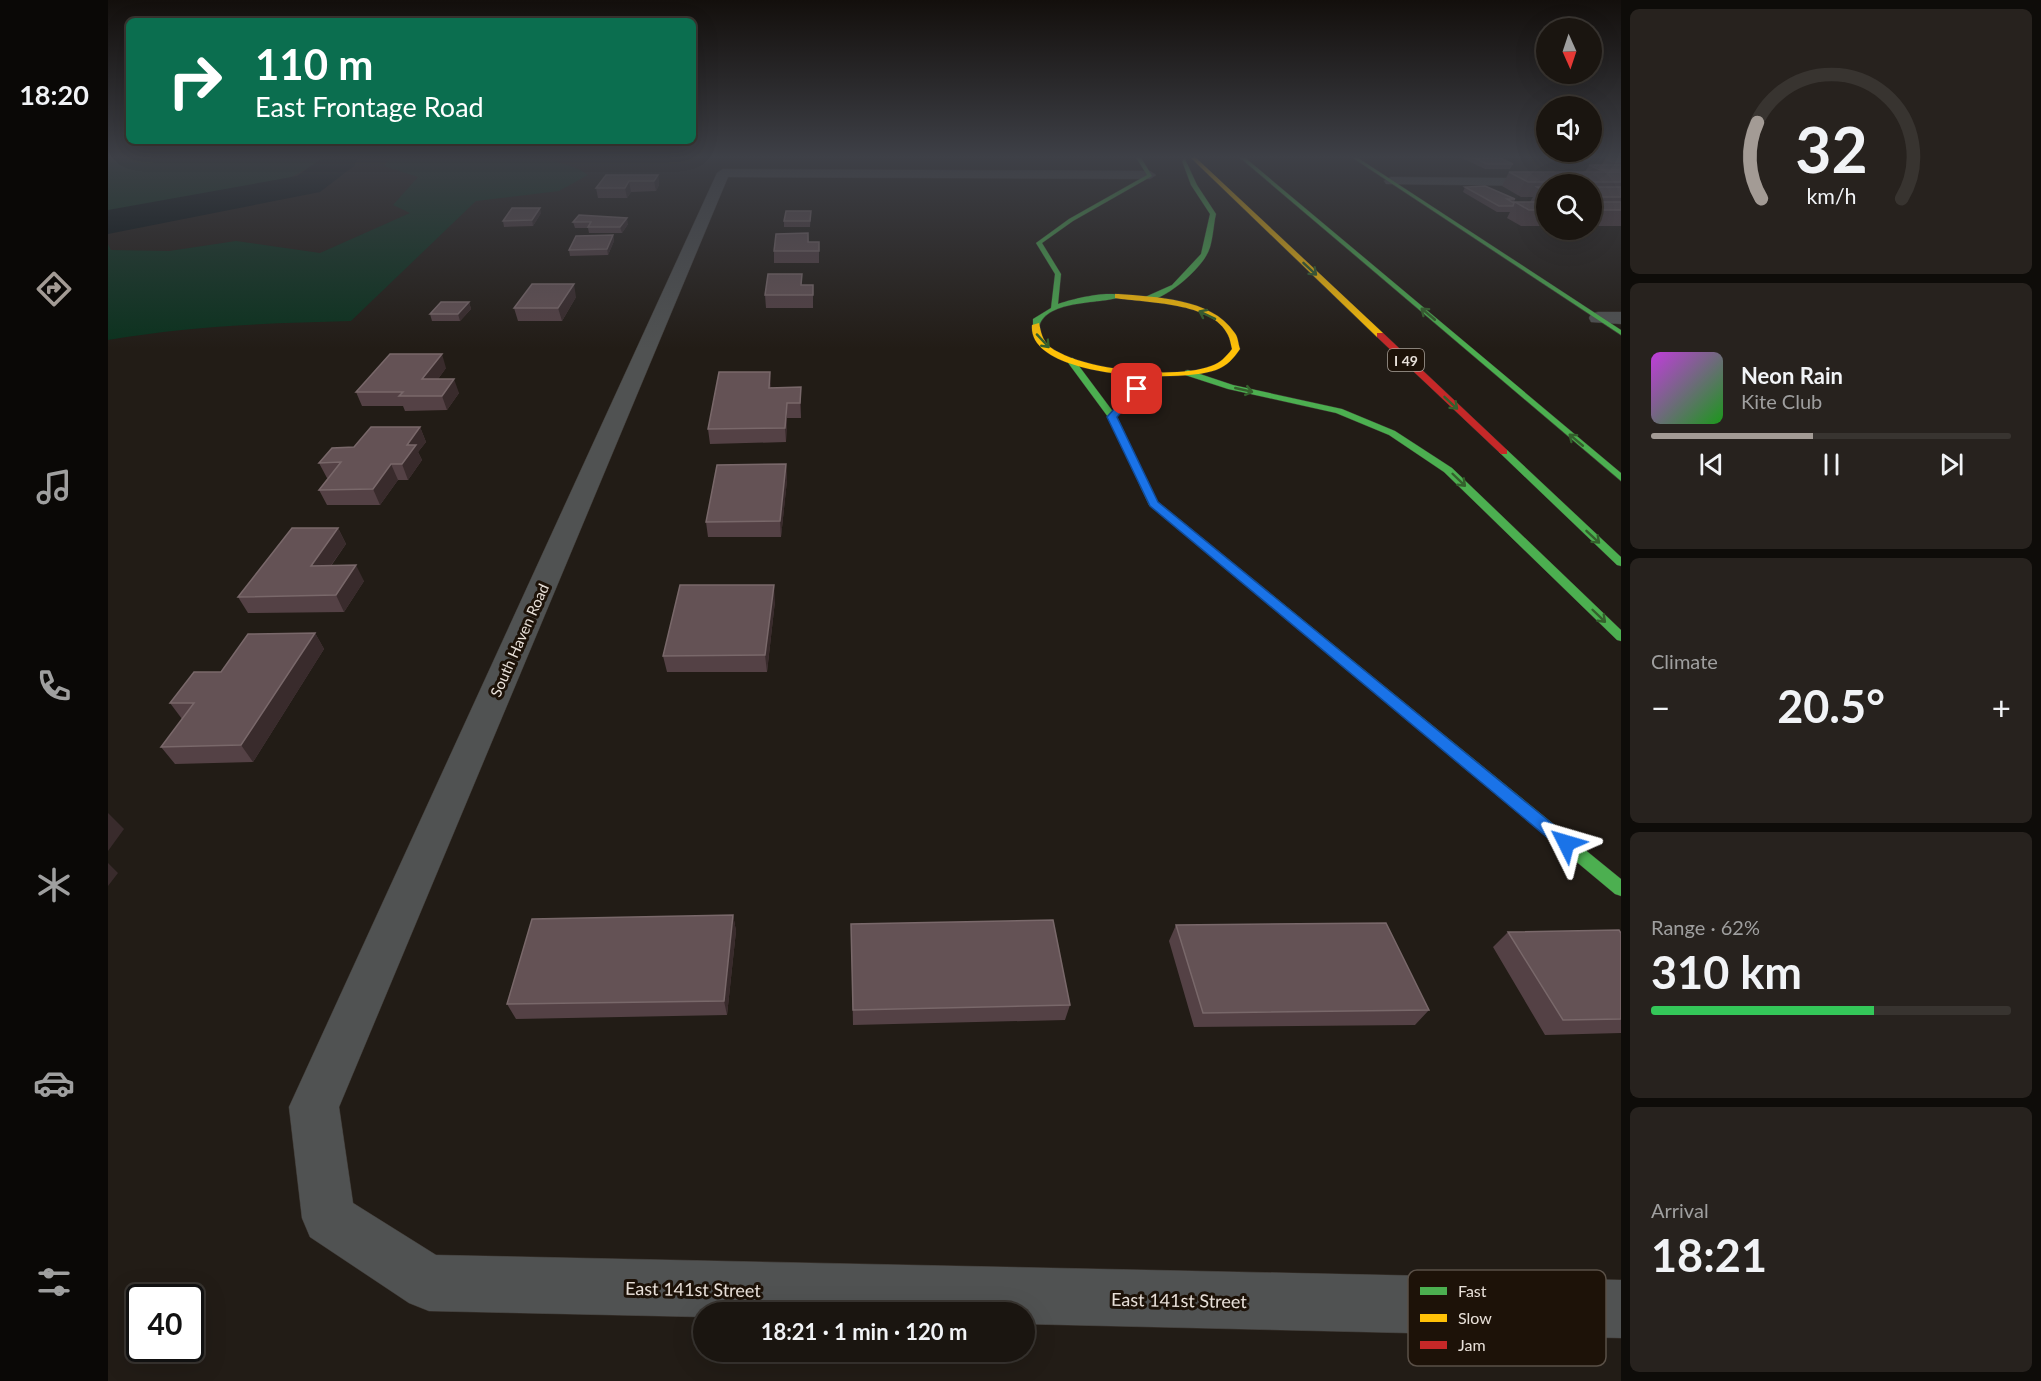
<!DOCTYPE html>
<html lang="en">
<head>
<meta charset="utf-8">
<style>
  :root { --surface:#1a1510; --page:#27221e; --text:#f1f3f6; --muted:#9f9f9f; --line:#383430; --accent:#a39b95 }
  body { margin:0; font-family:Lato,sans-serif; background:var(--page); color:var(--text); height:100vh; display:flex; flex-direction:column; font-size:22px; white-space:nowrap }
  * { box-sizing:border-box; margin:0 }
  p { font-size:20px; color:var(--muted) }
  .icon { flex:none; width:33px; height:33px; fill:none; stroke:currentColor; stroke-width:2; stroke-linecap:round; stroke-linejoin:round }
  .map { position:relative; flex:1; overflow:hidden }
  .drawer { display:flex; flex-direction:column; gap:9px; padding:9px; background:#0e0c09; width:420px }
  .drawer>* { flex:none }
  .hud { position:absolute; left:18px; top:18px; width:570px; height:126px; border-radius:9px; box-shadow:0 6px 24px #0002,0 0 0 2px var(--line); background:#0b6e4f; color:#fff; overflow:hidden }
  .needle { width:39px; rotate:177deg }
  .tools { position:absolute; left:1428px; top:18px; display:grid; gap:12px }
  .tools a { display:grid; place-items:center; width:66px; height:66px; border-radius:50%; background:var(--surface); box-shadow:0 6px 24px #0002,0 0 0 2px var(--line); font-size:30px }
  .speed { position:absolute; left:18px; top:1284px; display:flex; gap:12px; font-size:30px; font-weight:700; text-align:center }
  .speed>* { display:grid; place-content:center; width:78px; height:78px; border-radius:50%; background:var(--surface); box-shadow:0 6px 24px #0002,0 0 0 2px var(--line); line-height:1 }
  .speed .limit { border:3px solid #111; border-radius:9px; background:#fff; color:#111 }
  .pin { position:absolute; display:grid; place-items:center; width:51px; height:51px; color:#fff; margin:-26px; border-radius:12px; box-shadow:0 3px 9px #0006 }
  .me { position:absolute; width:66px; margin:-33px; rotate:310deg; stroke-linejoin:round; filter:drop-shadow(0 0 4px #0008) }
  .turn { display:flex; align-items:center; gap:21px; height:126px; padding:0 30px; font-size:27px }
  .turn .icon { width:78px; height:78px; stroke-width:2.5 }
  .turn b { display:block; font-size:42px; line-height:51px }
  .big { font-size:45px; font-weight:700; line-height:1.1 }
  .drawer .tile { flex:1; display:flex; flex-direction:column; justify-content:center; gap:9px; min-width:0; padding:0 21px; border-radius:9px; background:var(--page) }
  .drawer .dial { align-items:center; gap:0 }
  .dial svg { height:156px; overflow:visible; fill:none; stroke:var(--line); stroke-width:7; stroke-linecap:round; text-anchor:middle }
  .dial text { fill:var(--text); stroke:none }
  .song { display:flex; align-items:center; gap:18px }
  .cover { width:72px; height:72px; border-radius:9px; background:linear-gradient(135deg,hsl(290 70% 55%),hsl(120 70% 35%)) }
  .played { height:6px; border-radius:3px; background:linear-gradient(90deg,var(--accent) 45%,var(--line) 45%) }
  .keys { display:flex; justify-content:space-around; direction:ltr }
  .heat { display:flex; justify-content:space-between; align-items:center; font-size:33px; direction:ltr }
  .charge { height:9px; border-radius:4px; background:linear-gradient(90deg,#34c759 62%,var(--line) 0) }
  .trip { position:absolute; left:585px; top:1302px; width:342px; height:60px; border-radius:30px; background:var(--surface); box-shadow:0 6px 24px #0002,0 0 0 2px var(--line); font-weight:700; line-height:60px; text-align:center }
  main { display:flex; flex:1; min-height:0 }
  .dock { display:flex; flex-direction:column; width:108px; justify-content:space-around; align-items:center; background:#0a0806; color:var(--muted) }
  .dock .icon { width:42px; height:42px }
  .dock .active { color:var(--accent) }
  .dock b { font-size:27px; color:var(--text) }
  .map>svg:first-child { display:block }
  .green { fill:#0b321e }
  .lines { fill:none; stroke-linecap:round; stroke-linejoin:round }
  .river { fill:#030e0f; fill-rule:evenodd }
  .street-casing { stroke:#3d3732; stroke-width:1 }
  .fast-casing { stroke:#3d3732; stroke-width:1 }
  .slow-casing { stroke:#3d3732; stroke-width:1 }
  .jam-casing { stroke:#3d3732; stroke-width:1 }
  .street { fill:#505252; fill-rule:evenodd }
  .fast { fill:#4caf50; fill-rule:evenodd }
  .slow { fill:#ffc107; fill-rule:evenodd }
  .jam { fill:#c62828; fill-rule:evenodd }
  .wall { fill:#544145 }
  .shaded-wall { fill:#392b2c }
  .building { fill:#645255; stroke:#79686a; stroke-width:1.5 }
  .oneway { stroke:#34602c }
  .route { fill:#1a73e8; stroke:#114b97; stroke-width:1.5 }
  .labels { text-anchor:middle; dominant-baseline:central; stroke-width:6; stroke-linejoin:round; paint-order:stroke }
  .shield { fill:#1d1208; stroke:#aba29a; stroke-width:1.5 }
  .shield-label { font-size:14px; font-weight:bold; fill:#e8e0d9 }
  .street-label { font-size:15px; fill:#e8e0d9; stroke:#1d1208 }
  .near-street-label { font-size:18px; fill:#e8e0d9; stroke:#1d1208 }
  .key { fill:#1d1208; stroke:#5a5047; stroke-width:1.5 }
  .key-label { font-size:16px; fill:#e8e0d9 }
</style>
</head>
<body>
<main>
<nav class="dock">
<b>18:20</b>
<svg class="icon active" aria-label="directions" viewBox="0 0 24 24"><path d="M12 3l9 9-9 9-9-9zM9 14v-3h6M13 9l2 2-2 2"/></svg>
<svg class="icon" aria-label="music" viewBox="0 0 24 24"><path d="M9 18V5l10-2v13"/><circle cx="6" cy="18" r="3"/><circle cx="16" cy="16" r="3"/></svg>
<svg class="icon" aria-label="phone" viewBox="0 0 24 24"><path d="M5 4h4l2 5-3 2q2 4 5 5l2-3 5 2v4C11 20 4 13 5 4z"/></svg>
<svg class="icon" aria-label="climate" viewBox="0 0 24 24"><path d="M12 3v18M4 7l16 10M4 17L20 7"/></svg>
<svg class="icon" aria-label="car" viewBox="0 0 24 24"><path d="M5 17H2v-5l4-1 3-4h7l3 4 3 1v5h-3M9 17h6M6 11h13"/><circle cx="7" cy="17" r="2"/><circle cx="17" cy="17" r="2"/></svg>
<svg class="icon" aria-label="filters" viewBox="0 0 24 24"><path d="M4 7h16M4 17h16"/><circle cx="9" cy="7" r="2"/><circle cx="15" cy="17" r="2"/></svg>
</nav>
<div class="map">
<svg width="1513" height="1381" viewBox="0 0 1513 1381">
  <rect width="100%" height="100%" fill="#221c16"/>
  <path class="green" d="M 0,156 L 226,156 C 204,164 187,177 165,185 L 0,214 Z
    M 283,156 C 329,156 445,148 480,175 L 451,191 L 368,201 L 243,321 C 161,323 81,326 0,340 L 0,244 L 3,250 L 61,251 L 128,241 L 212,253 L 302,213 L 285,205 L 310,177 L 276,166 Z"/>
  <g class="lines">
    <path class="river" d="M 213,156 L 248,156 L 250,159 L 246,166 L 212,192 L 0,234 L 0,210 L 189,176 L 214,158 Z"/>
    <defs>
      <path id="street" d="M 615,169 L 1042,171 L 1048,175 L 1042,179 L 620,177 L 231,1107 L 245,1203 L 328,1255 L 1513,1280 L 1513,1338 L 916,1324 L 916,1312 L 596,1312 L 596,1317 L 321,1311 L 301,1303 L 202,1237 L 194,1218 L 181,1107 L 609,173 Z
        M 1283,177 L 1513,179 L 1513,187 L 1484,187 L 1484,184 L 1438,184 L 1438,186 L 1278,184 L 1276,181 Z
        M 1490,312 L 1513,312 L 1513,324 L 1483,322 L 1481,318 L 1483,314 Z"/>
      <path id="fast" d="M 1027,156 L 1032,156 L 1044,176 L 965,221 L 934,243 L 953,274 L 950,304 C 964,299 1001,290 1014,296 C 997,305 938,298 931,327 L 925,327 L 925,319 L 943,308 L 947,274 L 928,243 L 961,219 L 1039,175 Z
        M 1130,156 L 1135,156 L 1513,473 L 1513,481 Z
        M 1242,156 L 1247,156 L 1513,330 L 1513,335 Z
        M 1077,159 L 1089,185 L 1108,214 C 1105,226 1105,246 1098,256 C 1089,272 1056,301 1037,301 L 1037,297 L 1064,285 L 1093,254 L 1102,214 L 1083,185 L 1074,161 Z
        M 959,358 L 965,358 L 1009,417 L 1049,501 L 1513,879 L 1513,896 L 1507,894 L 1041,505 L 1000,417 L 958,360 Z
        M 1080,370 L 1125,385 L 1234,409 L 1287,431 L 1344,468 L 1513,630 L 1513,641 L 1509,640 L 1336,472 L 1281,435 L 1228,413 L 1120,389 L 1077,375 L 1077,371 Z
        M 1396,449 L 1399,450 L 1513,557 L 1513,566 L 1509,565 L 1393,454 L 1391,452 Z"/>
      <path id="slow" d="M 1081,156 L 1086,156 L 1275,333 L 1275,337 L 1269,337 Z
        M 1010,294 C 1047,297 1103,298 1126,332 C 1130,336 1130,343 1132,349 C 1126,358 1119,366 1108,370 C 1074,383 919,379 924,325 L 931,323 C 933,332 934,340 942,347 C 973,370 1067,380 1103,366 C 1112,363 1118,357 1124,349 C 1123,345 1122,339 1120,335 C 1105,302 1038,303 1007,298 L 1007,294 Z"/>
      <path id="jam" d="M 1269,333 L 1275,333 L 1399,450 L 1399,454 L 1393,454 L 1269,337 Z"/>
    </defs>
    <use href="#street" class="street-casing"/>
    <use href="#fast" class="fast-casing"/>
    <use href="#slow" class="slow-casing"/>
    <use href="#jam" class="jam-casing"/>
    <use href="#street" class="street"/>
    <use href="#fast" class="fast"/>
    <use href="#slow" class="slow"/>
    <use href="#jam" class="jam"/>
  </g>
  <path class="wall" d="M 1355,156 L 1388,156 L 1405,164 L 1402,169 L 1377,169 L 1354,158 Z
    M 1497,159 L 1513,159 L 1513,226 L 1484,226 L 1484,184 L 1438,184 L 1438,226 L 1413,226 L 1399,218 L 1402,212 L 1389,212 L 1355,192 L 1357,187 L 1407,199 L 1406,203 L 1407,202 L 1422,202 L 1425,197 L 1413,197 L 1394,186 L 1401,172 L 1477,172 L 1481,165 L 1494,165 Z
    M 550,175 L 551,185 L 548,191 L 523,192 L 519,198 L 490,198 L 488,188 Z
    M 703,211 L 702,227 L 676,227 L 676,221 Z
    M 433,213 L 425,226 L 396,227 L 395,221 Z
    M 465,222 L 520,224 L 514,233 L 481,233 L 480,228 L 467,228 Z
    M 700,233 L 701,242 L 711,242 L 711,263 L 666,263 L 666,251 Z
    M 505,235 L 506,241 L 500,255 L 462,256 L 461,250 Z
    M 694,285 L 705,285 L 705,308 L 658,308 L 657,295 Z
    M 468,297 L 454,321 L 410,321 L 406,308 Z
    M 361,302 L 363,309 L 352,321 L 324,321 L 322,314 Z
    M 338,368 L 330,379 L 351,393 L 339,410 L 297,411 L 295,406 L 254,406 L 248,392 Z
    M 663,387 L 693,401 L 693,418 L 679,418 L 678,442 L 602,444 L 600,429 Z
    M 312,427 L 318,442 L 310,452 L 314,460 L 300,480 L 290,480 L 272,505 L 219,505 L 211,490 L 221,478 L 219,478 L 211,463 L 246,447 Z
    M 678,464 L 679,480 L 673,537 L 600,537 L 598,522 Z
    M 230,528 L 238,544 L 223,566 L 256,581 L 236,612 L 140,613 L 130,597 Z
    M 667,601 L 659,672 L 559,672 L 555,656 Z
    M 207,633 L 216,649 L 145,762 L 67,764 L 53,747 L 74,719 L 62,703 L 113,672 Z
    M 625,915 L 628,931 L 619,1015 L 408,1019 L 399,1004 Z
    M 743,924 L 962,1005 L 957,1020 L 745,1025 Z
    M 1068,925 L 1321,1010 L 1307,1025 L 1086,1027 L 1061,941 Z
    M 1400,932 L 1513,933 L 1513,1033 L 1437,1035 L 1385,947 Z"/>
  <path class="shaded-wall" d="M 550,175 L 551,185 L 548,191 L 546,181 Z
    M 521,181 L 523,192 L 519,198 L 517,188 Z
    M 432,208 L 433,213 L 425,226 L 424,220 Z
    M 519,218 L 520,224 L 514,233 L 512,227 Z
    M 505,235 L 506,241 L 500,255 L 499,249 Z
    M 466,284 L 468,297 L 454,321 L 450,308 Z
    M 361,302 L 363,309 L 352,321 L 350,314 Z
    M 334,354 L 338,368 L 319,394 L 314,379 Z
    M 662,372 L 663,386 L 662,402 L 661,388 Z
    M 346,379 L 351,393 L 339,410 L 334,396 Z
    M 693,387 L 693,418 L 692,403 Z
    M 679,403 L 679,418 L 678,442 L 677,428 Z
    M 312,427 L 318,442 L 310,452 L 314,460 L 300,480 L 294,464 L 299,445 Z
    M 283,464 L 290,480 L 272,505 L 265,489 Z
    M 678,464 L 679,480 L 673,537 L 672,521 Z
    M 230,528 L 238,544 L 211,582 L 203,566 Z
    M 248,565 L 256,581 L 236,612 L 228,595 Z
    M 666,585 L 667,601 L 659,672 L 657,655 Z
    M 207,633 L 216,649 L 145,762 L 133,745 Z
    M 0,813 L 16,829 L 0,851 Z
    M 0,863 L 10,873 L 0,886 Z
    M 625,915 L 628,931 L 619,1015 L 616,1001 Z"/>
  <path class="building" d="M 1362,156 L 1388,156 L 1405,164 L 1379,164 Z
    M 1497,159 L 1513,159 L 1513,162 L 1504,162 Z
    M 1481,165 L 1513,165 L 1513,170 L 1492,170 Z
    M 1401,172 L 1513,172 L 1513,182 L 1420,182 Z
    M 498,175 L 550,175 L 546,181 L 521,181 L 517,188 L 488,188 Z
    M 1377,186 L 1407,199 L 1399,199 L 1406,203 L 1405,206 L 1391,206 L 1357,187 Z
    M 1429,187 L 1438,187 L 1438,192 Z
    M 1484,187 L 1513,187 L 1513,197 L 1484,197 Z
    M 1407,202 L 1438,202 L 1438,210 L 1421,210 Z
    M 1484,202 L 1513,202 L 1513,210 L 1484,210 Z
    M 404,208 L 432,208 L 424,220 L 395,221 Z
    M 678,211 L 703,211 L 702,221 L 676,221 Z
    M 471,215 L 519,218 L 512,227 L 480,227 L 483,222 L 465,222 Z
    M 700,233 L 700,242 L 711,242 L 711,251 L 666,251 L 668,234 Z
    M 505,235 L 499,249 L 461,250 L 468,236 Z
    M 660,274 L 694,274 L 693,285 L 705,285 L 705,295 L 657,295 Z
    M 424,284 L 466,284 L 450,308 L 406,308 Z
    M 333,302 L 361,302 L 350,314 L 322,314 Z
    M 282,354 L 334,354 L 314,379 L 346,379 L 334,396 L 291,396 L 295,392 L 248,392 Z
    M 611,372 L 662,372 L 661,388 L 693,387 L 692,403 L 679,403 L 677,428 L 600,429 Z
    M 263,427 L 312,427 L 299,445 L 308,445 L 294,464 L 283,464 L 265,489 L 211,490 L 233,462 L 211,463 L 224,448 L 246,447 Z
    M 678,464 L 672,521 L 598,522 L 609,465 Z
    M 184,528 L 230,528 L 203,566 L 248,565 L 228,595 L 130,597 Z
    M 572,585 L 666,585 L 657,655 L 555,656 Z
    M 207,633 L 133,745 L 53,747 L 86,703 L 62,703 L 86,672 L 113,672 L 140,634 Z
    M 625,915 L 616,1001 L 399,1004 L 424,919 Z
    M 945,920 L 962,1005 L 745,1010 L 743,924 Z
    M 1278,923 L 1321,1010 L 1095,1013 L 1068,925 Z
    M 1511,930 L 1513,933 L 1513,1019 L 1455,1020 L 1400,932 Z"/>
  <defs><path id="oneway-shaft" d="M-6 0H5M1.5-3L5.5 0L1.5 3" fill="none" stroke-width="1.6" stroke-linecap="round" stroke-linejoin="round" transform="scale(1.5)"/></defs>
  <g class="oneway">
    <use href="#oneway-shaft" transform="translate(1202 269) rotate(43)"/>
    <use href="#oneway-shaft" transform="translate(1320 314) rotate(-140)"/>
    <use href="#oneway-shaft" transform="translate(1099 315) rotate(-154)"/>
    <use href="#oneway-shaft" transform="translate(935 341) rotate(47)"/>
    <use href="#oneway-shaft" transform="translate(1136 390) rotate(13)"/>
    <use href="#oneway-shaft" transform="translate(1343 403) rotate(43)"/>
    <use href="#oneway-shaft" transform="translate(1468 440) rotate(-140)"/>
    <use href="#oneway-shaft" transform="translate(1351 480) rotate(44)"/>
    <use href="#oneway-shaft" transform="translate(1485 537) rotate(43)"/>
    <use href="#oneway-shaft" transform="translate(1491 616) rotate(44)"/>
  </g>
  <linearGradient id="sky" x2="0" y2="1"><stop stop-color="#130f0c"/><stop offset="0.45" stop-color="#3e4047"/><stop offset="1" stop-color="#3e4047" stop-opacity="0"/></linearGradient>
  <rect width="1513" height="349" fill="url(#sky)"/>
  <path class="route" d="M 1026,387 L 1033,389 L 1009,417 L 1050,502 L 1463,839 L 1466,843 L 1463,848 L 1458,850 L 1452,848 L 1042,506 L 999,417 Z"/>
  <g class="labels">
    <rect class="shield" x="1280" y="349" width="36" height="22" rx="4.5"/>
    <g class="shield-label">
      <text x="1298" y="360">I 49</text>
    </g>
    <g class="street-label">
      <text transform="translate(411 640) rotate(-66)">South Haven Road</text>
    </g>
    <g class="near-street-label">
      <text transform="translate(585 1289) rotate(1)">East 141st Street</text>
      <text transform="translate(1071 1300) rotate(1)">East 141st Street</text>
    </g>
  </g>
  <rect x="1300" y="1270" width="198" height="96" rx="9" class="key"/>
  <rect x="1312" y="1287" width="27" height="8" fill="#4caf50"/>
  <rect x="1312" y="1314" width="27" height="8" fill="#ffc107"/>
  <rect x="1312" y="1341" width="27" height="8" fill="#c62828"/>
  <g class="key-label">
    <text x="1350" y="1297">Fast</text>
    <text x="1350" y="1324">Slow</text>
    <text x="1350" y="1351">Jam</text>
  </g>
</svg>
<div class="tools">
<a><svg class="needle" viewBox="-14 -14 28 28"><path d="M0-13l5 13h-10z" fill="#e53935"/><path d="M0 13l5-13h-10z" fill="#9f9f9f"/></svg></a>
<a><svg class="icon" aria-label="sound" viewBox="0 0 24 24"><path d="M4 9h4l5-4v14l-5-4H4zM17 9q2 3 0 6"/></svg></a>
<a><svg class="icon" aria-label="search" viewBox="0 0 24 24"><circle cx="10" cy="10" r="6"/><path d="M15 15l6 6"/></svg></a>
</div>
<div class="speed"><div class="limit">40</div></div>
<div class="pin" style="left:1029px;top:389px;background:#d93025"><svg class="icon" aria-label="arrive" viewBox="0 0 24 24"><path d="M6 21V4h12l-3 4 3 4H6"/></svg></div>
<svg class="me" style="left:1458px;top:843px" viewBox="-20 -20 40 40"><path d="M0-17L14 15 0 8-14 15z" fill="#1a73e8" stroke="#fff" stroke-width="4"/></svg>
<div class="trip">18:21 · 1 min · 120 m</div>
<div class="hud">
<div class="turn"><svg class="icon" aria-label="right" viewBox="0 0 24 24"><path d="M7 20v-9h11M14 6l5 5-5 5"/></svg><div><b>110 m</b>East Frontage Road</div></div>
</div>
</div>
<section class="drawer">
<div class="tile dial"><svg viewBox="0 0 100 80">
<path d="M14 69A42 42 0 1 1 86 69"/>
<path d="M14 69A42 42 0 0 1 12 30" stroke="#a39b95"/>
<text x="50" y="56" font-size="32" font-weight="700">32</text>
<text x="50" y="72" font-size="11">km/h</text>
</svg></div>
<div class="tile">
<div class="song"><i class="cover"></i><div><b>Neon Rain</b><p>Kite Club</p></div></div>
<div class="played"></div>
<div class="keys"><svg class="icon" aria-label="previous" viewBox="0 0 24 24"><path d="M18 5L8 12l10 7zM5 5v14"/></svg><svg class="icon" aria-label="pause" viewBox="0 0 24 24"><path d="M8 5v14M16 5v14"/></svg><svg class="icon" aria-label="next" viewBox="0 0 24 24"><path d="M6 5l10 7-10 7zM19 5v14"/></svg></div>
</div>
<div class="tile"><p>Climate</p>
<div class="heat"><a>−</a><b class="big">20.5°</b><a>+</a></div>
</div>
<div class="tile"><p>Range · 62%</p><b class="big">310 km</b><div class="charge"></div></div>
<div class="tile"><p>Arrival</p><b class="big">18:21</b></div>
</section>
</main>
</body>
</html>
